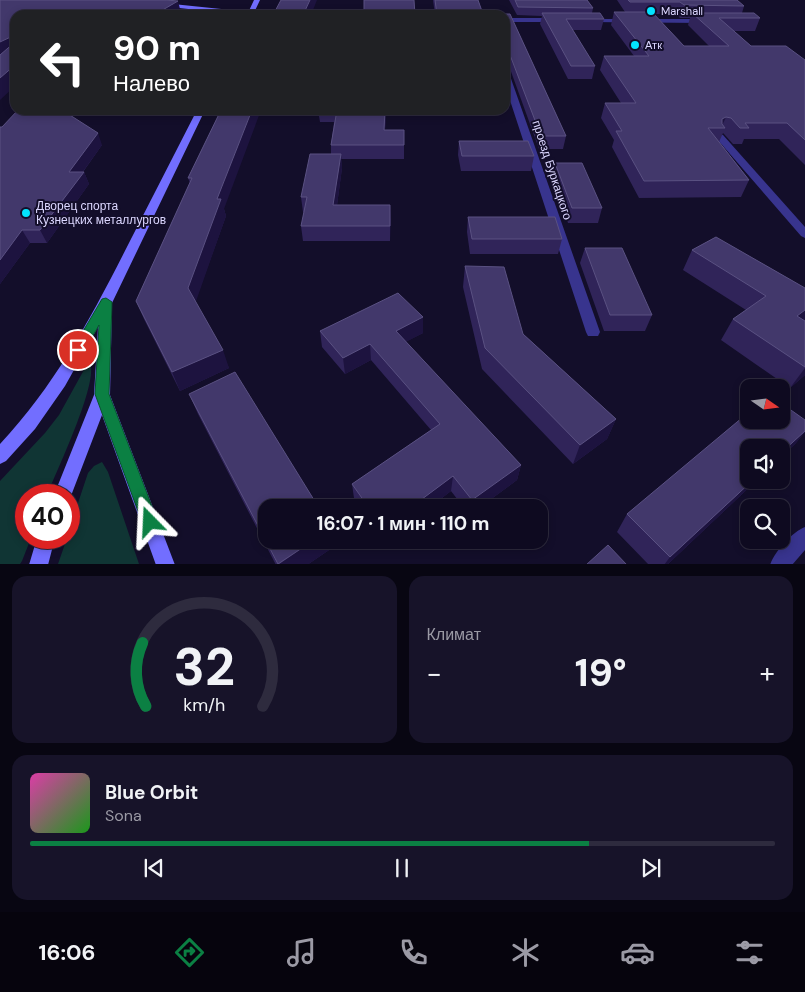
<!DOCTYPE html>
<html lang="ru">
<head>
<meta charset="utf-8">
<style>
  :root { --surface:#0e0a20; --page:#171329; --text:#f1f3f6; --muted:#9b9aa5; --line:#2e2b3e; --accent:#0b8043 }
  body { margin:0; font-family:"DM Sans",sans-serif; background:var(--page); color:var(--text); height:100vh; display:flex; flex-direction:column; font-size:19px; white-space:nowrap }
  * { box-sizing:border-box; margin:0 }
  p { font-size:16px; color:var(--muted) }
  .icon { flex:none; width:28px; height:28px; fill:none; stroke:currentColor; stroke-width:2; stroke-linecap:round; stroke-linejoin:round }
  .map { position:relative; height:564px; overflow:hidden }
  .drawer { display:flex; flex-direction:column; gap:12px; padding:12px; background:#080612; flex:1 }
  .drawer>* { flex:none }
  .top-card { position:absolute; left:10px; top:10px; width:500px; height:105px; border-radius:15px; box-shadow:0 2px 8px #0003,0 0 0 1px var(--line); background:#202124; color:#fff; overflow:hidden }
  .needle { width:32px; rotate:104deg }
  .fabs { position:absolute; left:740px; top:379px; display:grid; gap:10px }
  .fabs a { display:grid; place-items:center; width:50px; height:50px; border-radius:10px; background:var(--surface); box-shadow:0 2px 8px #0003,0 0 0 1px var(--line); font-size:25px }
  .speed { position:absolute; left:15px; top:484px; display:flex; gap:10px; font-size:25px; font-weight:700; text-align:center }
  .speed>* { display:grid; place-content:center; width:65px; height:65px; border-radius:50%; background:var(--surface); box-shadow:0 2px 8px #0003,0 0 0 1px var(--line); line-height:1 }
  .speed .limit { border:8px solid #d22; background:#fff; color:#111 }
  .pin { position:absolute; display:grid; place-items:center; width:42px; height:42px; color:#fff; margin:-21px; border:2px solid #fff; border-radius:50%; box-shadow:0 1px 5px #0007 }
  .me { position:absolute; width:55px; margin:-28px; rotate:339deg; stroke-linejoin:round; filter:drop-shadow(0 0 4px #0008) }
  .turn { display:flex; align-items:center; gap:18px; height:105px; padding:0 20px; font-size:22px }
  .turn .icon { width:65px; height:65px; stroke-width:2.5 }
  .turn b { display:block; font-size:35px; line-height:42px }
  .big { font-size:38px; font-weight:700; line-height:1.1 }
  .drawer .tile { flex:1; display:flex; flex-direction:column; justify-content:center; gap:8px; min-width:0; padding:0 18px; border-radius:15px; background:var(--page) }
  .drawer .dial { align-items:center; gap:0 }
  .dial svg { height:130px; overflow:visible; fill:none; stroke:var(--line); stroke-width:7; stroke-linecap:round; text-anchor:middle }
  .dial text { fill:var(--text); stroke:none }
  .song { display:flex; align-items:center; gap:15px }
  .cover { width:60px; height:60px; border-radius:8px; background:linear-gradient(135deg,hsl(320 70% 55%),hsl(120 70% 35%)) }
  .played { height:5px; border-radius:2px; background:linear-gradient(90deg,var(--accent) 75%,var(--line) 75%) }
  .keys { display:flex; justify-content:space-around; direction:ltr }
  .heat { display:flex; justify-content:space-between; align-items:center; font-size:28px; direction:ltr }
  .drawer .tiles { flex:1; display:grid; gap:12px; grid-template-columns:1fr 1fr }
  .tile:last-child { grid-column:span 2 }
  .trip { position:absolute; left:258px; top:499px; width:290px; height:50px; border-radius:15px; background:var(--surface); box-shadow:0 2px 8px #0003,0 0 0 1px var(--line); font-weight:700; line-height:50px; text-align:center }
  .menu { display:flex; height:80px; justify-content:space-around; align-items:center; background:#06040d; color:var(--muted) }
  .menu .icon { width:35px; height:35px }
  .menu .active { color:var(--accent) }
  .menu b { font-size:22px; color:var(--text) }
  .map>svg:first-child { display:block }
  .green { fill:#103534 }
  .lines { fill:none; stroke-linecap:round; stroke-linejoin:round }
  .street { fill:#38348e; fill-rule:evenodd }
  .secondary { fill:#726eff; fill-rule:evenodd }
  .wall { fill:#302459; fill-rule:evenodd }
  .shaded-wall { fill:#1d133f }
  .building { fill:#42386b; stroke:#5a5182 }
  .route { fill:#0b8043; stroke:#07532c }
  .poi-dot { fill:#03e4ff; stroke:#130e2a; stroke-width:2 }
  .labels { text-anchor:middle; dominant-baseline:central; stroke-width:4; stroke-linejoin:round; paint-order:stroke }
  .far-poi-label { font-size:11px; fill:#dcd7ff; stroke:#130e2a; text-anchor:start }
  .street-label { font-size:12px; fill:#dcd7ff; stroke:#130e2a }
  .poi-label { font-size:12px; fill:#dcd7ff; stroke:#130e2a; text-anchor:start }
</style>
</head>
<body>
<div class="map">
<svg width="805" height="565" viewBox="0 0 805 565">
  <rect width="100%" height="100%" fill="#130e2a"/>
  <path class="green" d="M 88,367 L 91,367 C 94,392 58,468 47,495 L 26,495 L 26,538 L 31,538 L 22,561 L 20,564 L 0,564 L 0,481 L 45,433 L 59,415 L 85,368 Z
    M 102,462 L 108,472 L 139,564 L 58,564 L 67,538 L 69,538 L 69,530 L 88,473 L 94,466 Z"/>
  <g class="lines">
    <path class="street" d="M 505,18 L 558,18 L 561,20 L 558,22 L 505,22 Z
      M 588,19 L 705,19 L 708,21 L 705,23 L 586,22 L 586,20 Z
      M 505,71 L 509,73 L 600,332 L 598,336 L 588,336 L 586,332 L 505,85 Z
      M 720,134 L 723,135 L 805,227 L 805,238 L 801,236 L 717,139 L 717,135 Z
      M 805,527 L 805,550 L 792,565 L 770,565 C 775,551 792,532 805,527 Z"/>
    <path class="secondary" d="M 254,0 L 260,0 L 253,15 L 247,15 Z
      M 163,3 L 231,10 L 243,15 L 161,6 Z
      M 197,110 L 205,110 L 112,303 L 110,395 L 175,565 L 156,565 L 102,415 L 69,501 L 69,495 L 54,495 L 94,395 L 98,327 L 65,386 L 35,429 L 6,461 L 0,464 L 0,444 C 57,383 93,314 131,239 C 153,196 175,153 197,110 Z
      M 37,538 L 55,538 L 48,565 L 29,565 Z"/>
  </g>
  <path class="wall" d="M 433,0 L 478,0 L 483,14 L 510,14 L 566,136 L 563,149 L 539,149 L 509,66 L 505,66 L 505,15 L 435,15 Z
    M 509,0 L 587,0 L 593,8 L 592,13 L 604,19 L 601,30 L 572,30 L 595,66 L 592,79 L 568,79 L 540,24 L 542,16 L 517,15 Z
    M 617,0 L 737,0 L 744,6 L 742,13 L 760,18 L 755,31 L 734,31 L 751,46 L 805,60 L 805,165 L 779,139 L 744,139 L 742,144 L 733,144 L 724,134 L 723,133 L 719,142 L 749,180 L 741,197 L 639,198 L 612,147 L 614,140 L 601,118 L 605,103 L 621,103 L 600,70 L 604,56 L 634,56 L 611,25 L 614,12 L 625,12 ZM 654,14 L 676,14 L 680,18 L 690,18 L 688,25 L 709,46 L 684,46 Z
    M 221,110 L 224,209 L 226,216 L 195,302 L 229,368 L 180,391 L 144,319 L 136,301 L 190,183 L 188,178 Z
    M 318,110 L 419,110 L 419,115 L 386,115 L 385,130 L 404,130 L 404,159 L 341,159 L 342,168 L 337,205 L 390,205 L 390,241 L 303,241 L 301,226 L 304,212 L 303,212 L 301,197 L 331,154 L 331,145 L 334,122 L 320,122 Z
    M 0,127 L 102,145 L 83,172 L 84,172 L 89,184 L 47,243 L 30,243 L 0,284 Z
    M 459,141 L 534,156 L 531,171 L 461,171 L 458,155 Z
    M 555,163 L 602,208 L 598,223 L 568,223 L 552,177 Z
    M 468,217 L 562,239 L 558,254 L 470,254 L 467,232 Z
    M 716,237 L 805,321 L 805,375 L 790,388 L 721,340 L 733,319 L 746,310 L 683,270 L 692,250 Z
    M 585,248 L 652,315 L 645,331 L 604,331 L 580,263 Z
    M 465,266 L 523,334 L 616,419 L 607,439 L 573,464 L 482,369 L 463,287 Z
    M 423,317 L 423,333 L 405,342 L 521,465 L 517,480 L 479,508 L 464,508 L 451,491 L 429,508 L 360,508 L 354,498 L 352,484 L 431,430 L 371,360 L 345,374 L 322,347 L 320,331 Z
    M 189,394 L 335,546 L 307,565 L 276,565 L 198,414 Z
    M 805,431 L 805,432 L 795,444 L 781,457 L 781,448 L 749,480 L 757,480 L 667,565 L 649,565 L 617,532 L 627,514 Z"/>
  <path class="shaded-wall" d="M 310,0 L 317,0 L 311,15 L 303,15 Z
    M 178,1 L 181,13 L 178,15 L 154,15 Z
    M 15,35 L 15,52 L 0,59 L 0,42 Z
    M 15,65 L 15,86 L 0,100 L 0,78 Z
    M 252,110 L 261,110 L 224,209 L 226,216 L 194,307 L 188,288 L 217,199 Z
    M 385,110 L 386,110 L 386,115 L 384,144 L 384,130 Z
    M 726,117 L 721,128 L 722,119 Z
    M 98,133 L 102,145 L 74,184 L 69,172 Z
    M 341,154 L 342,168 L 335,220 L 333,205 Z
    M 84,172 L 89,184 L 47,243 L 40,230 Z
    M 390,205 L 391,220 L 390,241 Z
    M 22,230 L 30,243 L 0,284 L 0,260 Z
    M 805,310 L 805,320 L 784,336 L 797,316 Z
    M 423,317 L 423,333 L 396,347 L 396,331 Z
    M 370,344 L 371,360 L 345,374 L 343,358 Z
    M 223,350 L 229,368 L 180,391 L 172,372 Z
    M 805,368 L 805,375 L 790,388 Z
    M 616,419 L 607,439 L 573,464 L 580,445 Z
    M 805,431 L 805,432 L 795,444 L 781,457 L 781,453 Z
    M 521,465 L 517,480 L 479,508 L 471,508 L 472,500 Z
    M 453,476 L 451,491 L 429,508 L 410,508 Z
    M 753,480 L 757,480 L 667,565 L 664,565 L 670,557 Z
    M 314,540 L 334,540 L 335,546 L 307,565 L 278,565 Z"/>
  <path class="building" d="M 0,0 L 166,0 L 178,1 L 154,15 L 15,15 L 15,35 L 0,42 Z
    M 281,0 L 310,0 L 303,15 L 273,15 Z
    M 364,0 L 414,0 L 415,15 L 364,15 Z
    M 435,0 L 478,0 L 483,14 L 510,14 L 566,136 L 541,136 L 510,55 L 505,55 L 505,15 L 437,15 Z
    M 515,0 L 587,0 L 593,8 L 518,7 Z
    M 628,0 L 737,0 L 744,6 L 684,5 L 680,2 L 630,2 Z
    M 614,12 L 652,12 L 684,46 L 729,46 L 692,13 L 754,13 L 760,18 L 719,18 L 751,46 L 786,46 L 805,60 L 805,140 L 787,123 L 745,123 L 749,128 L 740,128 L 731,118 L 726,117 L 722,119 L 722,124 L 725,128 L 708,128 L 749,180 L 644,181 L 616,131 L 622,131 L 605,103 L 636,103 L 604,56 L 649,56 Z
    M 193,13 L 214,15 L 192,15 Z
    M 542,13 L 600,13 L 604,19 L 566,19 L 595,66 L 571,66 Z
    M 15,42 L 15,65 L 0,78 L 0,55 Z
    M 18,110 L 62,110 L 98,133 L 69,172 L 84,172 L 40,230 L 22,230 L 0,260 L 0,127 L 2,127 Z
    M 221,110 L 252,110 L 217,199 L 221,199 L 188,288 L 223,350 L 172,372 L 136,301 L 192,178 L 188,178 Z
    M 337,110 L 385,110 L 384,130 L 404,130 L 404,145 L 331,145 Z
    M 459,141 L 528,141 L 534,156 L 462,156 Z
    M 310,154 L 341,154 L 333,205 L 390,205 L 390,226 L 301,226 L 307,197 L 301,197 Z
    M 555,163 L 582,163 L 602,208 L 572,208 Z
    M 468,217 L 555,217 L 562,239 L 472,239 Z
    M 716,237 L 805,288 L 805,310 L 797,316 L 805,321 L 805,367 L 733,319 L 766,296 L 692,250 Z
    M 585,248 L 622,248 L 652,315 L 610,315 Z
    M 465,266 L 504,267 L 523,334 L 616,419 L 580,445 L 485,348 Z
    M 398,293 L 423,317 L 396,331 L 521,465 L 472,500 L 453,476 L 410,508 L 369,508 L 352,484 L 440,424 L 370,344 L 343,358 L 320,331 Z
    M 235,372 L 319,508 L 266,508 L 266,540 L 314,540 L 278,564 L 189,394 Z
    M 781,403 L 805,420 L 805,431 L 781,453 L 781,448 L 749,448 L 749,480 L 753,480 L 670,557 L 627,514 L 749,412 L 749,420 L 781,420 Z
    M 608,545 L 627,565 L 586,565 Z"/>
  <path class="route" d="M 106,298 L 112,302 L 109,394 L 158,522 L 156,527 L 150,530 L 144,527 L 142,522 L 95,394 L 99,325 L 83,353 L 74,353 L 72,350 L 102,299 Z"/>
  <g class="poi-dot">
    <circle cx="651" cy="11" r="5"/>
    <circle cx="635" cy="45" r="5"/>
    <circle cx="26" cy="213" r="5"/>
  </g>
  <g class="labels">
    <g class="far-poi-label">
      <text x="661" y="11">Marshall</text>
      <text x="645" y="45">Атк</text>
    </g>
    <g class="street-label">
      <text transform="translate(552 170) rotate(72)">проезд Буркацкого</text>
    </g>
    <g class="poi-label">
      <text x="36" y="206">Дворец спорта<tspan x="36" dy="14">Кузнецких металлургов</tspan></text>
    </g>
  </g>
</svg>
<div class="fabs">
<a><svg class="needle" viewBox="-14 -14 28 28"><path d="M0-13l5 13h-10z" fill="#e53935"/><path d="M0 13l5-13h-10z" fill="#9b9aa5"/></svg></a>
<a><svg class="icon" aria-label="sound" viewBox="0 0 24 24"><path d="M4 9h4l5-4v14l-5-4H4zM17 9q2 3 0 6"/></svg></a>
<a><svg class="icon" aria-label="search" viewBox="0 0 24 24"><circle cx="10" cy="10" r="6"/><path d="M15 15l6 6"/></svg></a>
</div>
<div class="speed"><div class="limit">40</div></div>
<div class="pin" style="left:78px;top:350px;background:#d93025"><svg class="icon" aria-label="arrive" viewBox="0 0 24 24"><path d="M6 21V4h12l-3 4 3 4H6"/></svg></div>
<svg class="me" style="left:150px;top:522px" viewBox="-20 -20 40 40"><path d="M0-17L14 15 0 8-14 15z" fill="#0b8043" stroke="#fff" stroke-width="4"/></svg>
<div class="trip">16:07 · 1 мин · 110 m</div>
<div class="top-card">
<div class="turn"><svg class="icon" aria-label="left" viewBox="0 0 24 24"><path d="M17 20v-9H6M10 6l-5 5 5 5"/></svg><div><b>90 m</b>Налево</div></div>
</div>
</div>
<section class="drawer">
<div class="tiles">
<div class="tile dial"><svg viewBox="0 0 100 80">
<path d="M14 69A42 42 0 1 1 86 69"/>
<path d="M14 69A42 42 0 0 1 12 30" stroke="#0b8043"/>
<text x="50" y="56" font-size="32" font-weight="700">32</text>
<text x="50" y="72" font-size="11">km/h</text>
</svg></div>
<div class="tile"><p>Климат</p>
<div class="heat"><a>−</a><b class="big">19°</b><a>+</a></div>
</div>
<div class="tile">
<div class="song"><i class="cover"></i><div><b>Blue Orbit</b><p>Sona</p></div></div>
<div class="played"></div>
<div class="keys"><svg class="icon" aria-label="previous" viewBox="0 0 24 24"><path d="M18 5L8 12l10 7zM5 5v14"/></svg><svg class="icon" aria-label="pause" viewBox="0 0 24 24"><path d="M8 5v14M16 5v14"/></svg><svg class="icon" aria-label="next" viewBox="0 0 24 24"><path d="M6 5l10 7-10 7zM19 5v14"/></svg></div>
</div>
</div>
</section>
<nav class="menu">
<b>16:06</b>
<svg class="icon active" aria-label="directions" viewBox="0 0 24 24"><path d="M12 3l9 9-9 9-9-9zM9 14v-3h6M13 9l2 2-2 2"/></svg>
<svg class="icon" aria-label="music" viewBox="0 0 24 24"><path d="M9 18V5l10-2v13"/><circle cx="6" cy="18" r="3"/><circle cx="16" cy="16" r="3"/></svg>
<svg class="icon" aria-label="phone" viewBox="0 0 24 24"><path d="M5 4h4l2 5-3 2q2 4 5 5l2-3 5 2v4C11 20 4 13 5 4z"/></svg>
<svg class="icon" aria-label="climate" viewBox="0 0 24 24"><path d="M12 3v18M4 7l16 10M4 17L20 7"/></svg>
<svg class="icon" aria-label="car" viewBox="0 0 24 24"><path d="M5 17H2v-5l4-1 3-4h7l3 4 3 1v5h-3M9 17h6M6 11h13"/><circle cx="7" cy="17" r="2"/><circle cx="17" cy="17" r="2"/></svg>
<svg class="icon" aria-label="filters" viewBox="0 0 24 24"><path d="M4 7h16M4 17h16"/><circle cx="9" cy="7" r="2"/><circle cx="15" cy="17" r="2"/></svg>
</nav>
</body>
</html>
